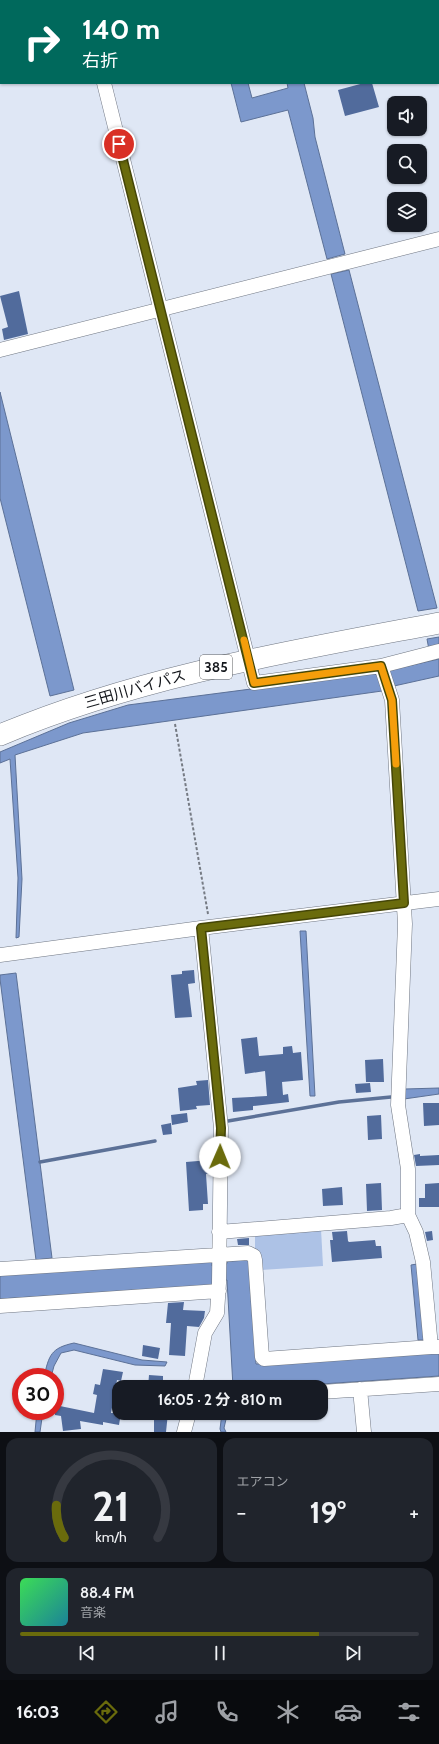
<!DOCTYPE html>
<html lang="ja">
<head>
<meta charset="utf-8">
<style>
  :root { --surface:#171b24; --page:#20242c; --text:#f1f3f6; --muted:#9ea1a6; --line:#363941; --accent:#6a6b0c }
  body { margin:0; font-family:Cabin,"Noto Sans JP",sans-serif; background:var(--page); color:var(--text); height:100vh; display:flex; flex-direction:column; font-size:15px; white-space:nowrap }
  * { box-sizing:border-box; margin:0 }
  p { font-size:13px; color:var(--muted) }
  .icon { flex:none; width:22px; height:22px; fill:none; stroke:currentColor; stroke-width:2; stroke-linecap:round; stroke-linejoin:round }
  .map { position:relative; height:1432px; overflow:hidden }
  .panel { display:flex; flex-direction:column; gap:6px; padding:6px; background:#0d0f14; flex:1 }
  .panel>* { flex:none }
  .top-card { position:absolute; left:0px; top:0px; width:439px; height:84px; box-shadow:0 1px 3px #0004; background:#00695c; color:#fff; overflow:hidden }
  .tools { position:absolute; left:387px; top:96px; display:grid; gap:8px }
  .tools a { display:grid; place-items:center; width:40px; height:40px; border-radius:8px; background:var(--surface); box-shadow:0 1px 3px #0004; font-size:20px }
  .speed { position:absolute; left:12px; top:1368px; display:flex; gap:8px; font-size:20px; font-weight:700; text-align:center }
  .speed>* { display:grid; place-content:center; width:52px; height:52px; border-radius:50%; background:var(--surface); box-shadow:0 1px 3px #0004; line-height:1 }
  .speed .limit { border:6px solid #d22; background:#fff; color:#111 }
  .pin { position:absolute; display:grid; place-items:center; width:34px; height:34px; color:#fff; margin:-17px; border:2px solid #fff; border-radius:50%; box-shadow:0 1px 4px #0007 }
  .me { position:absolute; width:44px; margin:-22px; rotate:1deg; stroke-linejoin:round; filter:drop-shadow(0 0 3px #0008) }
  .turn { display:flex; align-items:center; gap:14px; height:84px; padding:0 16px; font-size:18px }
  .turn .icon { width:52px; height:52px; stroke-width:2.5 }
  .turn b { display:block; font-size:28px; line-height:34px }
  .big { font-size:30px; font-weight:700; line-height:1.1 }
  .panel .card { flex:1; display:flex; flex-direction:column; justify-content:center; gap:6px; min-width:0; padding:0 14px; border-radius:12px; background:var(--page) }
  .panel .dial { align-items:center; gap:0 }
  .dial svg { height:104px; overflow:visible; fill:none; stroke:var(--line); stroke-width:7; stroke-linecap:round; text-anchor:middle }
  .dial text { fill:var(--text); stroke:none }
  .song { display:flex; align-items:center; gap:12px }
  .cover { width:48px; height:48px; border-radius:6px; background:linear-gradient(135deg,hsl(130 70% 55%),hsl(190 70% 35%)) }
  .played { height:4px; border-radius:2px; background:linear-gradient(90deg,var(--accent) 75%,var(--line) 75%) }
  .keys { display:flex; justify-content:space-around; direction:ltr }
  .heat { display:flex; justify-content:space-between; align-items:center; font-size:22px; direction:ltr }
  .panel .tiles { flex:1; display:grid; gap:6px; grid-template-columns:1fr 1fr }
  .card:last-child { grid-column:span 2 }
  .trip { position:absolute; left:112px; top:1380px; width:216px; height:40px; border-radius:12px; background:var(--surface); box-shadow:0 1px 3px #0004; font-weight:700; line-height:40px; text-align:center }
  .menu { display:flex; height:64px; justify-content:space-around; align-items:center; background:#090b0e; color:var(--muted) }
  .menu .icon { width:28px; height:28px }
  .menu .current { color:var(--accent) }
  .menu b { font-size:18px; color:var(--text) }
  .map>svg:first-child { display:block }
  .green { fill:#adc2e6 }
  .water { fill:#7c98cc; stroke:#5c7197 }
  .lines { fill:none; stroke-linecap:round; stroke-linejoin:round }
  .stream { stroke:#5c7197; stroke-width:3.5 }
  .building { fill:#516b9c }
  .minor-casing { stroke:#707783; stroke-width:15 }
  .highway-casing { stroke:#707783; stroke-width:22 }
  .path { stroke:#767b84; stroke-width:2; stroke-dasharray:3 2; stroke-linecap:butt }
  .minor { stroke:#fff; stroke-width:14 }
  .highway { stroke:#fff; stroke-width:21 }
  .route-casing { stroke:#454608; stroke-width:10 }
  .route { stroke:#6a6b0c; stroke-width:7 }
  .slow { stroke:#f59e0b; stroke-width:7 }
  .labels { text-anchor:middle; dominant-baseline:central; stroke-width:3; stroke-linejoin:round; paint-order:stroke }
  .shield { fill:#fff; stroke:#5a5c5f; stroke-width:1 }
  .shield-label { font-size:14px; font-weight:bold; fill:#13161b }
  .street-label { font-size:15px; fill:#13161b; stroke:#fff }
</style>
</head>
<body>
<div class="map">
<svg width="439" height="1432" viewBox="0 0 439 1432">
  <rect width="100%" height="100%" fill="#dfe7f5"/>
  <path class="green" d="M 321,1229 L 323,1266 L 261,1270 L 255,1251 L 255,1236 Z"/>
  <path class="water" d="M 231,83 L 248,83 L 252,98 L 288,88 L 287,83 L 304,83 L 313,118 L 315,137 L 345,254 L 327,259 L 288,110 L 241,122 Z
    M 349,270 L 437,608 L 418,611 L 331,274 Z
    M 0,392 L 74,690 L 50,696 L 0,498 Z
    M 439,637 L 439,648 L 429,650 L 427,639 Z
    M 439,659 L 439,676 L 394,686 L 390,676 L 390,670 Z
    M 374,673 L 380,679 L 382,691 L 83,733 L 15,755 L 22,879 L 19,937 L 16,938 L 18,878 L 10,759 L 0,763 L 0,752 L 69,723 L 128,705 Z
    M 300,931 L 306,931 L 315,1096 L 310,1096 Z
    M 16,973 L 52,1258 L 36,1260 L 0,979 L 0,975 Z
    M 439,1088 L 439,1094 L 404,1099 L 405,1089 Z
    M 249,1260 L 256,1364 L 439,1352 L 439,1376 L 277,1387 L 233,1387 L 227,1280 L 213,1280 L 213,1285 L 0,1299 L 0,1275 L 212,1261 L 212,1266 L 226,1265 L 228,1261 Z
    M 417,1264 L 424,1340 L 418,1340 L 411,1265 Z
    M 74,1343 L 142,1360 L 167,1362 L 165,1366 L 135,1365 L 74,1350 L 61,1353 L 54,1366 L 51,1377 L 44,1377 C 49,1355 51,1348 74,1343 Z
    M 37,1411 L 43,1411 L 40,1432 L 35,1432 Z
    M 222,1413 L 229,1413 L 227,1415 L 224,1428 L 226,1432 L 221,1432 L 220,1429 Z"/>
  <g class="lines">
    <path class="stream" d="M 228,1121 L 339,1102 L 391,1097
      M 40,1162 L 155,1141"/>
  </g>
  <path class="building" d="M 364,83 L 372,83 L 379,107 L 345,116 L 338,90 Z
    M 19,291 L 28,334 L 4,340 L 2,329 L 8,327 L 0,296 Z
    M 194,970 L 195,983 L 188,984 L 192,1017 L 175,1018 L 171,975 L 182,974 L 182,971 Z
    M 257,1037 L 259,1056 L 283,1054 L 283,1047 L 292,1046 L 293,1053 L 301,1052 L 303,1080 L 282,1082 L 283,1095 L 288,1094 L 289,1102 L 253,1106 L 253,1110 L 233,1112 L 232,1098 L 267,1096 L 265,1071 L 245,1074 L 241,1039 Z
    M 383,1059 L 384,1082 L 366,1082 L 365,1060 Z
    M 208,1080 L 210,1105 L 196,1106 L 197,1109 L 180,1111 L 178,1088 L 197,1085 L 196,1081 Z
    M 370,1083 L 371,1092 L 356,1093 L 355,1084 Z
    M 423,1103 L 439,1103 L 439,1125 L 424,1126 Z
    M 187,1113 L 188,1122 L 172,1125 L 171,1115 Z
    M 381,1115 L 382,1139 L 368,1140 L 367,1116 Z
    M 171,1123 L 172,1134 L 163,1135 L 161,1125 Z
    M 420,1154 L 420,1156 L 439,1155 L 439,1165 L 416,1166 L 414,1155 Z
    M 210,1160 L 211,1174 L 206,1174 L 208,1204 L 203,1204 L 203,1210 L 189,1211 L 186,1162 Z
    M 381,1183 L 382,1210 L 367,1211 L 366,1184 Z
    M 439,1183 L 439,1207 L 419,1207 L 419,1198 L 425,1198 L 425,1184 Z
    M 342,1187 L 343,1205 L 323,1206 L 322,1189 Z
    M 347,1231 L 348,1241 L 349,1242 L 375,1240 L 376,1246 L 381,1246 L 382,1258 L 332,1262 L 330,1240 L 333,1240 L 332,1232 Z
    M 432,1231 L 433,1240 L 427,1241 L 425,1232 Z
    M 249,1238 L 249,1245 L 238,1245 L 237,1239 Z
    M 184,1302 L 183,1310 L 205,1311 L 204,1318 L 199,1327 L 187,1326 L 185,1356 L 169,1355 L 171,1323 L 166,1323 L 168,1303 Z
    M 143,1345 L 160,1348 L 158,1359 L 142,1356 Z
    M 103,1369 L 123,1372 L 121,1381 L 117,1380 L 111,1413 L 121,1413 L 119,1425 L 103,1422 L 103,1425 L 80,1421 L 81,1429 L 63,1431 L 61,1416 L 55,1415 L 55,1405 L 94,1413 L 97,1395 L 93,1394 L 95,1384 L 100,1385 Z
    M 149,1375 L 163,1376 L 163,1387 L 148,1387 Z
    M 154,1413 L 168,1413 L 166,1432 L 154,1432 Z"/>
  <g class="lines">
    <defs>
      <path id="minor" d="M 83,0 L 83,1
        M 7,1 L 11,0
        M 104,83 L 254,683 L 381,666 L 392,700 L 405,924 L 398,1105 L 408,1169 L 408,1215 L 416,1232 L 423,1262 L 431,1347 L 439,1347
        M 0,350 L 439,239
        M 381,666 L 439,651
        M 0,955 L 201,928 L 439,899
        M 219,1232 L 391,1218 L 408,1215
        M 0,1269 L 248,1253 L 254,1256 L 255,1260 L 262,1357 L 264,1359 L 431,1347
        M 0,1306 L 219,1291
        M 195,1387 L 205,1333 L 217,1313 L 219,1283 L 221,1128 L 201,928
        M 360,1389 L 364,1432
        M 321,1392 L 439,1384
        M 184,1432 L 189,1413"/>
      <path id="highway" d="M 0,735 C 140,676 291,651 439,623"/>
    </defs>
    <use href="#minor" class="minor-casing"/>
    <use href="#highway" class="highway-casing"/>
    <path class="path" d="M 396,0 L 396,1
      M 438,49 L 439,49
      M 175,724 L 208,914"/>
    <use href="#minor" class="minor"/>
    <use href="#highway" class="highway"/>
  </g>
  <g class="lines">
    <defs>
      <path id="route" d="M 119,144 L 254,683 L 381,666 L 392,700 L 404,903 L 201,928 L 221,1128 L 220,1157"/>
    </defs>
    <use href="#route" class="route-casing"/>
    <use href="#route" class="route"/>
    <path class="slow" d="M 244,640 L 254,683 L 381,666 L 392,700 L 396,764"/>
  </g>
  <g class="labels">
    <rect class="shield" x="200" y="655" width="32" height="24" rx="3"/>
    <g class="shield-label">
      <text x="216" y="667">385</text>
    </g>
    <g class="street-label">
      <text transform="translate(135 689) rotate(-16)">三田川バイパス</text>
    </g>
  </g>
</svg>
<div class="tools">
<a><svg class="icon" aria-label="sound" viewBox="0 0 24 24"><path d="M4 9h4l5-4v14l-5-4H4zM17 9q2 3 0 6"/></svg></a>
<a><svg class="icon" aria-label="search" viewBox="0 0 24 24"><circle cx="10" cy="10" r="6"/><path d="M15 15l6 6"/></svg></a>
<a><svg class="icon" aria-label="layers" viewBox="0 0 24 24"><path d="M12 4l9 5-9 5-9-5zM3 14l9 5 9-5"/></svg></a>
</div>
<div class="speed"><div class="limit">30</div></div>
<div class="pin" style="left:119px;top:144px;background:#d93025"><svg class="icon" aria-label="arrive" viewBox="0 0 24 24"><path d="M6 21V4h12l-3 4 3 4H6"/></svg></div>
<svg class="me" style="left:220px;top:1157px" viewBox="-20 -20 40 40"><circle r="19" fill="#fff"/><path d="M0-13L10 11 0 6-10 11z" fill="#6a6b0c"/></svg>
<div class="trip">16:05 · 2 分 · 810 m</div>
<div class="top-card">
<div class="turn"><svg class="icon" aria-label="right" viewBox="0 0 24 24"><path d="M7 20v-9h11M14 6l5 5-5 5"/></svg><div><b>140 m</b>右折</div></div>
</div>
</div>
<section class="panel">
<div class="tiles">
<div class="card dial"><svg viewBox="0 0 100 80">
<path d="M14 69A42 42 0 1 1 86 69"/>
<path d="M14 69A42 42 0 0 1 8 44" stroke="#6a6b0c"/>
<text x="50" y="56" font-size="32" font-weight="700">21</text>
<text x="50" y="72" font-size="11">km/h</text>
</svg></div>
<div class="card"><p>エアコン</p>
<div class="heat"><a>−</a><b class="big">19°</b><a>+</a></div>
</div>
<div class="card">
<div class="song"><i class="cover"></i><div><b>88.4 FM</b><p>音楽</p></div></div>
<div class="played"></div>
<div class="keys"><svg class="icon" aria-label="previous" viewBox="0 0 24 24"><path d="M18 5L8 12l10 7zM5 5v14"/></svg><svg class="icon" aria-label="pause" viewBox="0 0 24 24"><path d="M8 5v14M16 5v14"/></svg><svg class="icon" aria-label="next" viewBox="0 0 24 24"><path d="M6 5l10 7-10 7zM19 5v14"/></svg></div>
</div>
</div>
</section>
<nav class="menu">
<b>16:03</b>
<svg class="icon current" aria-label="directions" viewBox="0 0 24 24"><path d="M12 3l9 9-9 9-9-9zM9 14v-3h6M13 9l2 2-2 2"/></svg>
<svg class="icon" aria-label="music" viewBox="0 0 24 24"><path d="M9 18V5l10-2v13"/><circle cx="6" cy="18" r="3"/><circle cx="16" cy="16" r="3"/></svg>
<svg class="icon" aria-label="phone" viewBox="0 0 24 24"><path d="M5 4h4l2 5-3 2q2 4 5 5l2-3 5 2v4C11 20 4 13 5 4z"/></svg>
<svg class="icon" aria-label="climate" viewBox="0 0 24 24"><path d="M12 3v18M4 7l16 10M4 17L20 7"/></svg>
<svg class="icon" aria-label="car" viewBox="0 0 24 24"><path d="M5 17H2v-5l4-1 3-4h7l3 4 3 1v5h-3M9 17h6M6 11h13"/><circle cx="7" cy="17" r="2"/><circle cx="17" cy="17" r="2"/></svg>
<svg class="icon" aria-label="filters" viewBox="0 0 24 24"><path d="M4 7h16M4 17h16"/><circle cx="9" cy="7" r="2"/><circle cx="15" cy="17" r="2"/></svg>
</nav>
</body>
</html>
